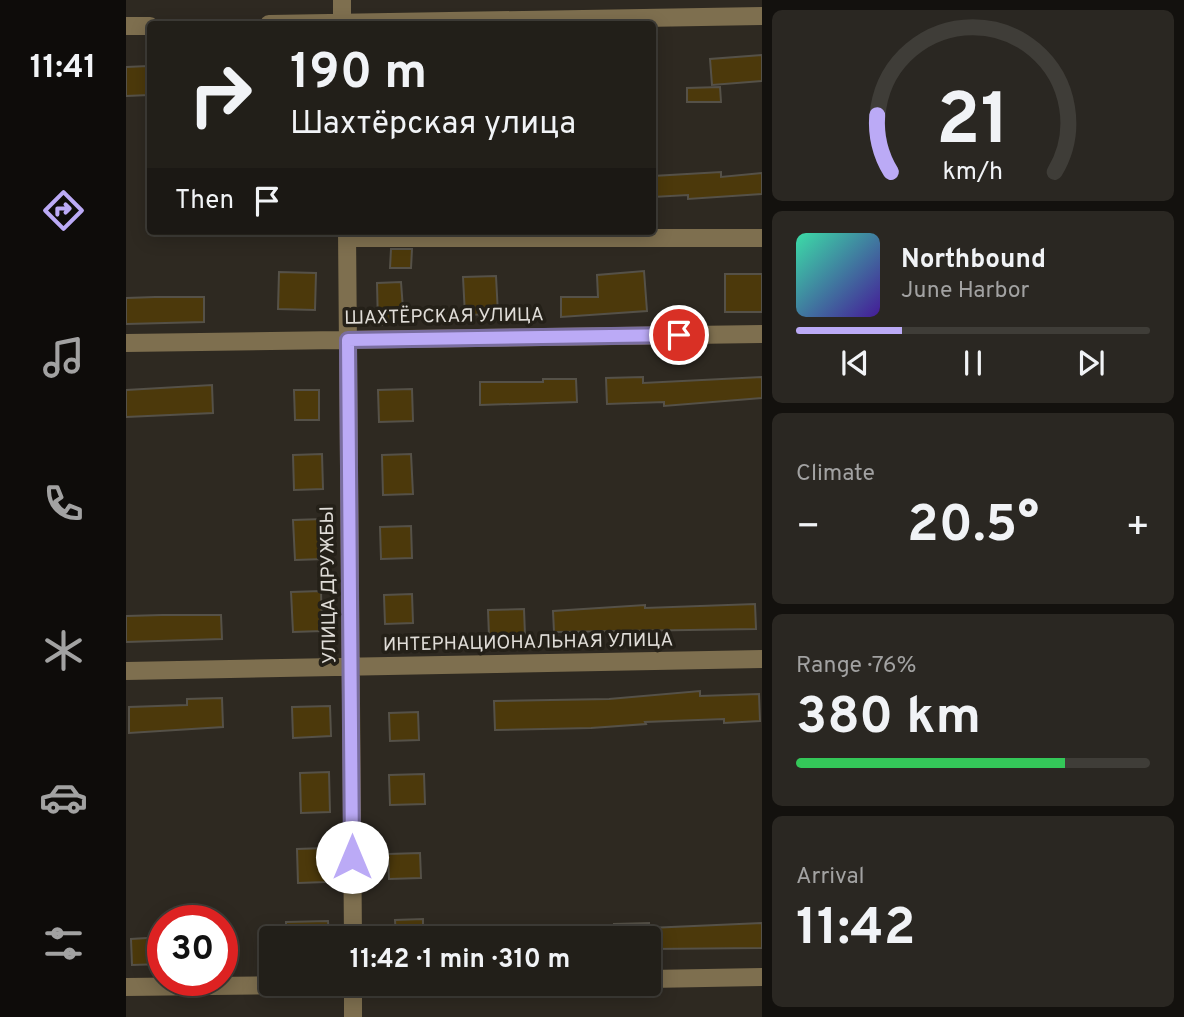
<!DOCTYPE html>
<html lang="en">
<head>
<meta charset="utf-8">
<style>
  :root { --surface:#221f19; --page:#2a2722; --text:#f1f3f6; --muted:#a2a2a2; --line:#3f3d38; --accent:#bbaaf6 }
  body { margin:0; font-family:Overpass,sans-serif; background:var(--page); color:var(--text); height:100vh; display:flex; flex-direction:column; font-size:26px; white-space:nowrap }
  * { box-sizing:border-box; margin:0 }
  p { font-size:23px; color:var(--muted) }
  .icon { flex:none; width:38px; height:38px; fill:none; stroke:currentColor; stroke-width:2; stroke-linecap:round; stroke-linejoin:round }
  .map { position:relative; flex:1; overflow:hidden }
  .drawer { display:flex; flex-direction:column; gap:10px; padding:10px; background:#13110e; width:422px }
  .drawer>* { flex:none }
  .banner { position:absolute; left:21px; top:21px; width:509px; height:214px; border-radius:7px; box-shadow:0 4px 18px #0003,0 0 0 2px var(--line); background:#221f19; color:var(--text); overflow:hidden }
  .speed { position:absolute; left:21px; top:905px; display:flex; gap:14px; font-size:35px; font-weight:700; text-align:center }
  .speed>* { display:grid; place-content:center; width:91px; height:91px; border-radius:50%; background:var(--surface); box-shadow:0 4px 18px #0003,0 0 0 2px var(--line); line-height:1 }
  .speed .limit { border:10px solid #d22; background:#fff; color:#111 }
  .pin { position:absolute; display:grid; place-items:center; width:60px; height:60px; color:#fff; margin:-30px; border:4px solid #fff; border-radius:50%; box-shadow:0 2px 7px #0007 }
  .me { position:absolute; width:77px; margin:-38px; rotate:0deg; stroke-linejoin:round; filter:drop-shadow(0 0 5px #0008) }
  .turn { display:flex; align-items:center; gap:24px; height:147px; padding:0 28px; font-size:32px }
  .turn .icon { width:91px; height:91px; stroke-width:2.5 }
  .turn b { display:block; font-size:49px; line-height:60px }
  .then { display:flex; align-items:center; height:66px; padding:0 28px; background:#0003; gap:14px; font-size:26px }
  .big { font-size:52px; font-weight:700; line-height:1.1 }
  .drawer .card { flex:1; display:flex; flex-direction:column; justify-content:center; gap:10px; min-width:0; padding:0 24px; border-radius:10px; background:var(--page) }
  .drawer .dial { align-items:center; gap:0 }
  .dial svg { height:182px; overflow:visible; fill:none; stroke:var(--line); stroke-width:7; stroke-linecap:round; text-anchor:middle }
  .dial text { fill:var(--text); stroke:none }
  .song { display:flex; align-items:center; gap:21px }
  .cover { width:84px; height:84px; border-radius:10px; background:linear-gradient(135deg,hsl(160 70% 55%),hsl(260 70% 35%)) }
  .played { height:7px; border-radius:4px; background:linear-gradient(90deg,var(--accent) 30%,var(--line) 30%) }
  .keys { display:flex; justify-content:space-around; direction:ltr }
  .heat { display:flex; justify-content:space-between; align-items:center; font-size:38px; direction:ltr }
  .charge { height:10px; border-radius:5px; background:linear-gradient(90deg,#34c759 76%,var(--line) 0) }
  .trip { position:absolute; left:133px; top:926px; width:402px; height:70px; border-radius:7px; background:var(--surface); box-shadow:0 4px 18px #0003,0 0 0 2px var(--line); font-weight:700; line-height:70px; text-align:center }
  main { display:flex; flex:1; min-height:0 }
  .tab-bar { display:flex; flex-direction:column; width:126px; justify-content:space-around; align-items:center; background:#0e0c0a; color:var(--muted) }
  .tab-bar .icon { width:49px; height:49px }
  .tab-bar .on { color:var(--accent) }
  .tab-bar b { font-size:32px; color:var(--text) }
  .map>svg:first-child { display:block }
  .building { fill:#4c390b; stroke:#555148; stroke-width:2 }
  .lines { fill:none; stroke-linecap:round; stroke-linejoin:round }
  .minor { stroke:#7e6f4f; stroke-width:18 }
  .route-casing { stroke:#7a6ea0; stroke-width:18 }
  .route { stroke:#bbaaf6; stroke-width:12 }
  .labels { text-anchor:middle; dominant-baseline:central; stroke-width:7; stroke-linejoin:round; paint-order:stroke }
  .street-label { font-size:19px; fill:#e0ddd8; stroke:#242018 }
</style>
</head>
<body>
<main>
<nav class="tab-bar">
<b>11:41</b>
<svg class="icon on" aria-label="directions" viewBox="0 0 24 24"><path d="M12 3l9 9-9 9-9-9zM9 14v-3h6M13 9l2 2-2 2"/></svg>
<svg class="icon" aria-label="music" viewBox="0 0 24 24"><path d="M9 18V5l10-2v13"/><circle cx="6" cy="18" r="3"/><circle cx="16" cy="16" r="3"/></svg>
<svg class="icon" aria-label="phone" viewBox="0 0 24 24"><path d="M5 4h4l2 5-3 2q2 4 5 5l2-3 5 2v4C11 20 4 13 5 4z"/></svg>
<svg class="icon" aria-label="climate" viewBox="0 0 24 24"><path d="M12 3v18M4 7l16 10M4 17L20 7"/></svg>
<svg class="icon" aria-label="car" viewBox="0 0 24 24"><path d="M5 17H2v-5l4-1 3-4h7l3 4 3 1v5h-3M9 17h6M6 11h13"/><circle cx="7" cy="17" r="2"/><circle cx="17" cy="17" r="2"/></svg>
<svg class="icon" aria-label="filters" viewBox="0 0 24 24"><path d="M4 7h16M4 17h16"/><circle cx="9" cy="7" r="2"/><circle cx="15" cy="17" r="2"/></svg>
</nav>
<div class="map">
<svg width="637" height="1017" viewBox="0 0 637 1017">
  <rect width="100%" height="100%" fill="#2e2921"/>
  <path class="building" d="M 636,55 L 636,81 L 586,85 L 584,59 Z
    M 22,66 L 23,95 L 0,96 L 0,67 Z
    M 594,87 L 595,102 L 561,102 L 561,88 Z
    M 595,172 L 595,177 L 636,173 L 636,194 L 562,199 L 562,195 L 527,197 L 527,176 Z
    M 265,249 L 286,249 L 285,268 L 264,268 Z
    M 518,271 L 521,311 L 435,317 L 435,297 L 472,297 L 471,275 Z
    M 153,272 L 190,273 L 189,310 L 152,309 Z
    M 599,274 L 636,274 L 636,312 L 599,312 Z
    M 370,276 L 372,314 L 339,315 L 337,277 Z
    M 275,282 L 278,323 L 252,325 L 251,283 Z
    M 29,297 L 78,297 L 78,322 L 0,324 L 0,298 Z
    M 517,377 L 517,383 L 636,377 L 636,398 L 538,406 L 538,402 L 481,404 L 480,378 Z
    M 417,379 L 450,379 L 451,402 L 354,405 L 354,382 L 417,382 Z
    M 86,385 L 87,413 L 0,417 L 0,390 Z
    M 286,389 L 287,421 L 253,422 L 252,390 Z
    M 168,390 L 193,390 L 193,420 L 169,420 Z
    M 196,454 L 197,489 L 168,490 L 167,455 Z
    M 285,454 L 287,494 L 257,495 L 256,455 Z
    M 197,519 L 198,559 L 169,560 L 167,520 Z
    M 285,526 L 286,558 L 255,559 L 254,527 Z
    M 195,591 L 196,631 L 167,632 L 165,592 Z
    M 286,594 L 287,623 L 259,624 L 258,595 Z
    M 629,604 L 630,629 L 428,632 L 427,611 L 519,605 L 519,608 Z
    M 398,609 L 399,635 L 363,636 L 362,610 Z
    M 36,615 L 95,615 L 96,639 L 0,642 L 0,616 Z
    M 574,691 L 574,696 L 633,694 L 634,721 L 598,723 L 598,719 L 519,722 L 520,724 L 465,728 L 369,730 L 368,701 L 483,699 Z
    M 96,698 L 97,727 L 3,733 L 3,707 L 61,705 L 61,699 Z
    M 204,706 L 205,736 L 167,738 L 166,707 Z
    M 292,712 L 293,740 L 264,741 L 263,713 Z
    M 203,772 L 204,812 L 175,813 L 174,773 Z
    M 298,774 L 299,804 L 264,805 L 263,775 Z
    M 199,848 L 200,882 L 172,883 L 171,849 Z
    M 294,853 L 295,878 L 263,879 L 262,854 Z
    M 297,919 L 297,938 L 270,938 L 269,920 Z
    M 202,921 L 203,938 L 160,938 L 160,922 Z
    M 523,923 L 523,938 L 488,938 L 488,924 Z
    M 636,923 L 636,948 L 523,949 L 523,928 Z
    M 37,937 L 37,964 L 6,965 L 5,939 Z"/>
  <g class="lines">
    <path class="minor" d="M 216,0 L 216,24
      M 143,24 L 637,16
      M 0,26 L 24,26
      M 221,231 L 227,938
      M 221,238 L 637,238
      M 0,343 L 637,334
      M 0,671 L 637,659
      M 523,979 L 637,977
      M 227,984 L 227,1017
      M 0,987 L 256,984"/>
  </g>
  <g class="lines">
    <defs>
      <path id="route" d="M 226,857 L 222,340 L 553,335"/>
    </defs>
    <use href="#route" class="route-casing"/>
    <use href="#route" class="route"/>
  </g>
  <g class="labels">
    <g class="street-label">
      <text transform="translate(318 317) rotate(-1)">ШАХТЁРСКАЯ УЛИЦА</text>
      <text transform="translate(203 585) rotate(-91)">УЛИЦА ДРУЖБЫ</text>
      <text transform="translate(402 643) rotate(-1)">ИНТЕРНАЦИОНАЛЬНАЯ УЛИЦА</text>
    </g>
  </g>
</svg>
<div class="speed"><div class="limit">30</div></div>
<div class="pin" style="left:553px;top:335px;background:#d93025"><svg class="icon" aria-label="arrive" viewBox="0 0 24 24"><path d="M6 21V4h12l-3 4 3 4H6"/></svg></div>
<svg class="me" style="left:226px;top:857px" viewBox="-20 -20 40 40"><circle r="19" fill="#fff"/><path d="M0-13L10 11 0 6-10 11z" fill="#bbaaf6"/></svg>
<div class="trip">11:42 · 1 min · 310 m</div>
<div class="banner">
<div class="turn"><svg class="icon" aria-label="right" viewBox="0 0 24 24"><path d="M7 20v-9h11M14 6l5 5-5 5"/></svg><div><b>190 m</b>Шахтёрская улица</div></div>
<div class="then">Then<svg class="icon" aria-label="arrive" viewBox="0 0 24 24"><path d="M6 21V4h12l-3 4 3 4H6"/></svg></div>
</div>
</div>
<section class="drawer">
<div class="card dial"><svg viewBox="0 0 100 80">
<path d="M14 69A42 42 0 1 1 86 69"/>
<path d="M14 69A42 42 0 0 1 8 44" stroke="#bbaaf6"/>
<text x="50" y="56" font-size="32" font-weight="700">21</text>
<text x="50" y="72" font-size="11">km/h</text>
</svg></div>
<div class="card">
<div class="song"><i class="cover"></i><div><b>Northbound</b><p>June Harbor</p></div></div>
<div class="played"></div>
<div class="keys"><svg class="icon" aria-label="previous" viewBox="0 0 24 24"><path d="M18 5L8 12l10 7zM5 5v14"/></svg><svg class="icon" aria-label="pause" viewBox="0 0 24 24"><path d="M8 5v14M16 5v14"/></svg><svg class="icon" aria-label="next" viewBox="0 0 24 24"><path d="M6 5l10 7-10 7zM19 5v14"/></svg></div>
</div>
<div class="card"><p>Climate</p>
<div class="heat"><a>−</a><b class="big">20.5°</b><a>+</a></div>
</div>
<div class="card"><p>Range · 76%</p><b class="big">380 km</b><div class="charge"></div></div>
<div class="card"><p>Arrival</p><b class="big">11:42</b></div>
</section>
</main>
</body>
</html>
